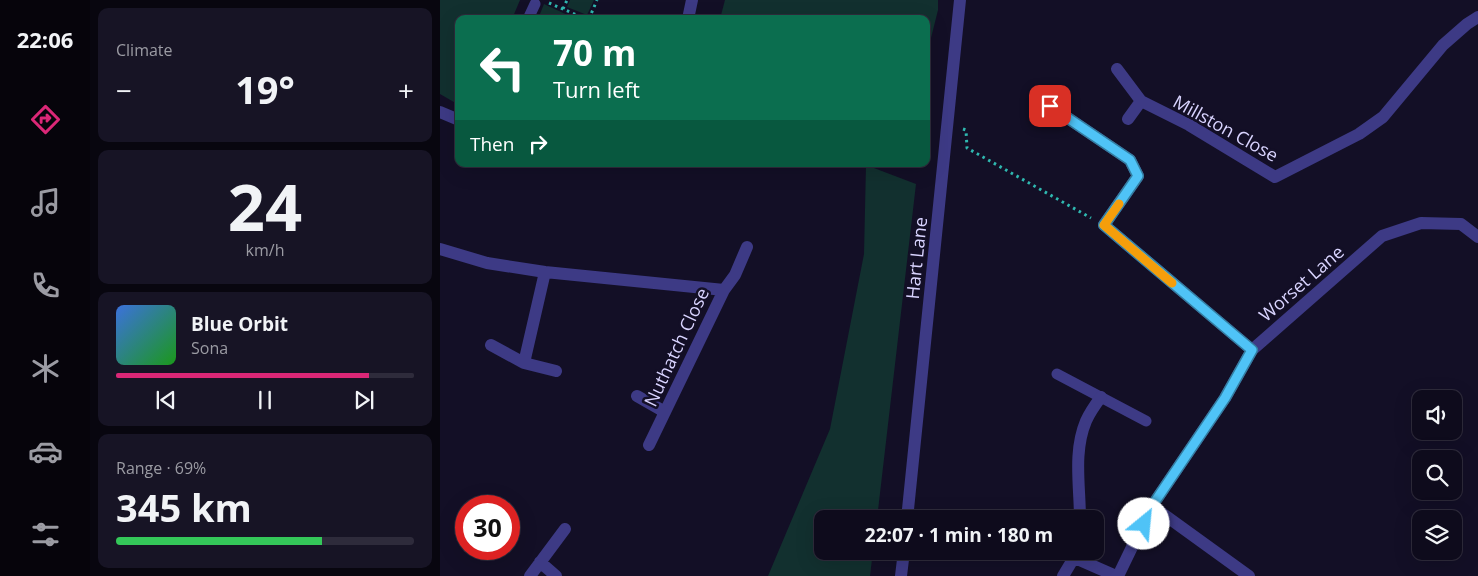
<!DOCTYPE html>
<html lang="en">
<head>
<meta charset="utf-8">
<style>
  :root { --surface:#0e0b1c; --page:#171425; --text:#f1f3f6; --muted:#9b9ba3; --line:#2e2b3b; --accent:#db2777 }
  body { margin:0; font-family:"Open Sans",sans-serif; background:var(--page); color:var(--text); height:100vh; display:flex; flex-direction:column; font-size:19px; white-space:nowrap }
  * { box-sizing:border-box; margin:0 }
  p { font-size:16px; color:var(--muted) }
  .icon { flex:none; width:28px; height:28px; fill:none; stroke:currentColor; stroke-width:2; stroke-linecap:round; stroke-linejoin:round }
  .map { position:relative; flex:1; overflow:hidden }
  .side { display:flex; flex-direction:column; gap:8px; padding:8px; background:#08060f; width:350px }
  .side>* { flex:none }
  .guide { position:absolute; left:15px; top:15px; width:475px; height:152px; border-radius:10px; box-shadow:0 5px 20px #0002,0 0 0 1px var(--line); background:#0b6e4f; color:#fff; overflow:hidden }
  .buttons { position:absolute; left:972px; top:390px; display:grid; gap:10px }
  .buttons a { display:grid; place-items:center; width:50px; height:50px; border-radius:10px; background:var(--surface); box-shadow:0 5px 20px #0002,0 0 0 1px var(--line); font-size:25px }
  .speed { position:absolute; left:15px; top:495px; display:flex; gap:10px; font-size:25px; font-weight:700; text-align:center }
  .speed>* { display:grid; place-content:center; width:65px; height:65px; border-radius:50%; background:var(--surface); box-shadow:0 5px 20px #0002,0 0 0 1px var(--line); line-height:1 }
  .speed .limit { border:8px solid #d22; background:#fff; color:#111 }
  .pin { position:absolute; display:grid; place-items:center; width:42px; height:42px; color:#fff; margin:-21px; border-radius:10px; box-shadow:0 2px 8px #0006 }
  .me { position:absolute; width:55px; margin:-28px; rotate:28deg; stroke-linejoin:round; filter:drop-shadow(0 0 4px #0008) }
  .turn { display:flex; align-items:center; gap:18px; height:105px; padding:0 15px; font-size:22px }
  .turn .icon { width:65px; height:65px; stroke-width:2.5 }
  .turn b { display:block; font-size:35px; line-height:42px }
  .then { display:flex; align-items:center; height:48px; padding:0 15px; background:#0003; gap:10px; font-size:19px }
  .big { font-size:38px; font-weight:700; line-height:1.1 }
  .side .widget { flex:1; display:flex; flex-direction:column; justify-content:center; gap:8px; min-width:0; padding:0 18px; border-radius:10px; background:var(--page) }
  .side .dial { align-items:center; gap:0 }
  .dial b { font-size:65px; line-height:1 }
  .song { display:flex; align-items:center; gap:15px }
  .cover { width:60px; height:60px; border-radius:8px; background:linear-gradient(135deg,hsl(220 70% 55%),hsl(120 70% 35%)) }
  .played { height:5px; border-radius:2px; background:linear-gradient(90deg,var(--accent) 85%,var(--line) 85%) }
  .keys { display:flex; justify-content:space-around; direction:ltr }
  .heat { display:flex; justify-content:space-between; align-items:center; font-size:28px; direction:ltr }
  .charge { height:8px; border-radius:4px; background:linear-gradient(90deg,#34c759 69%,var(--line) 0) }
  .trip { position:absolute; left:374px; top:510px; width:290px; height:50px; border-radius:10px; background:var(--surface); box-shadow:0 5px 20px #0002,0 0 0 1px var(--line); font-weight:700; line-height:50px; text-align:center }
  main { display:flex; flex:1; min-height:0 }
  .dock { display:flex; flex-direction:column; width:90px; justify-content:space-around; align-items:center; background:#06040b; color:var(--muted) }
  .dock .icon { width:35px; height:35px }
  .dock .selected { color:var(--accent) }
  .dock b { font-size:22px; color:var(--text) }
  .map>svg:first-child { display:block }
  .green { fill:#12302f }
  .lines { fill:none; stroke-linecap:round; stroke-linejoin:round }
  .path { stroke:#2fb8b0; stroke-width:3; stroke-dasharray:2.5 4; stroke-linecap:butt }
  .service { stroke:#3d3a85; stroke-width:11 }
  .minor { stroke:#3d3a85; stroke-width:12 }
  .tertiary { stroke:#3d3a85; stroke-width:12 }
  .route-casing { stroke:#337fa1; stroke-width:12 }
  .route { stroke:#4fc3f7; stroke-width:9 }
  .slow { stroke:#f59e0b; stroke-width:9 }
  .labels { text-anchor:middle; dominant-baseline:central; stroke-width:5; stroke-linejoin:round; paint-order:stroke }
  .street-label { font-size:18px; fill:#d9d4ff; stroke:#130f26 }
</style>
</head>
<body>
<main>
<nav class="dock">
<b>22:06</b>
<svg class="icon selected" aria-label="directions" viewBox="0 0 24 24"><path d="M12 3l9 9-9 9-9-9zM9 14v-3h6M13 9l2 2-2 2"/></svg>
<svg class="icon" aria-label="music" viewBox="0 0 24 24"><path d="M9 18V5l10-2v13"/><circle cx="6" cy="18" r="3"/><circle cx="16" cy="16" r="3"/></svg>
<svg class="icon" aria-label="phone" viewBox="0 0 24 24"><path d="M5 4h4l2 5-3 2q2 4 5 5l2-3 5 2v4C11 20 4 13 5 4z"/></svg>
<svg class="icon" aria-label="climate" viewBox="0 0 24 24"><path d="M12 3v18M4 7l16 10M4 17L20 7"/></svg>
<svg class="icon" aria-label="car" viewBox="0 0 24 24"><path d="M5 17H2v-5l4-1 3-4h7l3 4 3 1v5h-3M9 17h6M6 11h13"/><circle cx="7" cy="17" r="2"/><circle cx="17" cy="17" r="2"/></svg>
<svg class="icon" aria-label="filters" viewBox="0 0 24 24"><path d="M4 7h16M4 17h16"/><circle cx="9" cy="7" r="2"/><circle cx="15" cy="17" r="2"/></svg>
</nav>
<section class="side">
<div class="widget"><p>Climate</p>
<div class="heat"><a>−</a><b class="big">19°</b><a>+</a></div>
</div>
<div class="widget dial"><b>24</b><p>km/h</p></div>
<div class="widget">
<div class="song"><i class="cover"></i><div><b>Blue Orbit</b><p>Sona</p></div></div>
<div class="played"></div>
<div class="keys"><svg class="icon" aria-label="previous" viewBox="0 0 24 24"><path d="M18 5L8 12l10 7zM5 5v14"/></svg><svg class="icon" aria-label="pause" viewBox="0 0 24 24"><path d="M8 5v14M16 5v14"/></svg><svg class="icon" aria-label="next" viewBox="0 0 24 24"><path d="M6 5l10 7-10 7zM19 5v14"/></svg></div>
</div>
<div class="widget"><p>Range · 69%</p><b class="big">345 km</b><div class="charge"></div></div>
</section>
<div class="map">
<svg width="1038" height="576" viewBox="0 0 1038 576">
  <rect width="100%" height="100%" fill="#130f26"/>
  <path class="green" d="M 0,0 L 80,0 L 72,19 L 19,19 L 19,105 L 0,94 Z
    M 130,0 L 154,0 L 147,15 L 127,7 Z
    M 285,0 L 498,0 L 498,10 L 486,58 L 486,19 L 280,19 Z
    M 104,4 L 136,19 L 98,19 Z
    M 426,165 L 476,184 L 437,519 L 382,519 L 382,551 L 433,551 L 430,576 L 328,576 L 390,429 L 424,254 Z"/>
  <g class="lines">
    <path class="path" d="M 109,3 L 146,19
      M 123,9 L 127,0
      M 149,19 L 157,0
      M 523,129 L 526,130 L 527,148 L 651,218"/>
    <path class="service" d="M 88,19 L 95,4
      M 617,374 L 706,421"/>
    <path class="minor" d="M 248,19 L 252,0
      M 677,69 L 701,101 L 749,125 L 835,177 L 919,134 L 943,117 L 1003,45 L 1027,24 L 1038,17
      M 610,106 L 690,160 L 698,176 L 664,225 L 812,350
      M 0,112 L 19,120
      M 688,119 L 701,101
      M 0,249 L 47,263 L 105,272 L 284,290 L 209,445
      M 284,290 L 295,275 L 307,247
      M 51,345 L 84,363 L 116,371
      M 84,363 L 105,272
      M 197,396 L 225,412
      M 712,506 L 809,576
      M 640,519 C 640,486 633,452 646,421 C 650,412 655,405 661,397
      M 635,558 L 676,576
      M 100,562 L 116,576
      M 90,576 L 125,529
      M 623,576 L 638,551
      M 678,576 L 712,506 L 785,398 L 812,350 L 942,236 L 981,223 L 1021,224 L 1038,237"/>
    <path class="tertiary" d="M 467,519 L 520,0
      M 461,576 L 464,551"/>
  </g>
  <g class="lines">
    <defs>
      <path id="route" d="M 610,106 L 690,160 L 698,176 L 664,225 L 812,350 L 785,398 L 712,506 L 704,524"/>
    </defs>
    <use href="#route" class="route-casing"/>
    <use href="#route" class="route"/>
    <path class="slow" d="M 679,204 L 664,225 L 732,283"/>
  </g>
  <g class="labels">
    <g class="street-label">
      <text transform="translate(786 128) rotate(29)">Millston Close</text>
      <text transform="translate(476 258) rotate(-84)">Hart Lane</text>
      <text transform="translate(861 283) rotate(-41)">Worset Lane</text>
      <text transform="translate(236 347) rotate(-65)">Nuthatch Close</text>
    </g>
  </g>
</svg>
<div class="buttons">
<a><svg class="icon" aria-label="sound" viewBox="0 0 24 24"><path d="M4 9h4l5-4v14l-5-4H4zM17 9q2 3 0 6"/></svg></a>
<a><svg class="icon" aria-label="search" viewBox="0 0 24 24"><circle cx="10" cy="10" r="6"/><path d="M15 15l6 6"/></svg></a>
<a><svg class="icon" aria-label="layers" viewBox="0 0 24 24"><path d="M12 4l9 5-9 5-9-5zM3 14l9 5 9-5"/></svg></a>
</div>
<div class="speed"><div class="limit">30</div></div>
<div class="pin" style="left:610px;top:106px;background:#d93025"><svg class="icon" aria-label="arrive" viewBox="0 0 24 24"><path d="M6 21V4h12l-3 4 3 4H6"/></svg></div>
<svg class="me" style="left:704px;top:524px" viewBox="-20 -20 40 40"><circle r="19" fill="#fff"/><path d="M0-13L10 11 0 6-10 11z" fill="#4fc3f7"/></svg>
<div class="trip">22:07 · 1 min · 180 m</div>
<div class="guide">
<div class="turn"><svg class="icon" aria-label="left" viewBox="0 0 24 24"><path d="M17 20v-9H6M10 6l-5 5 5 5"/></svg><div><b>70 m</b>Turn left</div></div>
<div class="then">Then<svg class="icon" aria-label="right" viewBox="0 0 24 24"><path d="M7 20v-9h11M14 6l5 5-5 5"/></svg></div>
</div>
</div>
</main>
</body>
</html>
